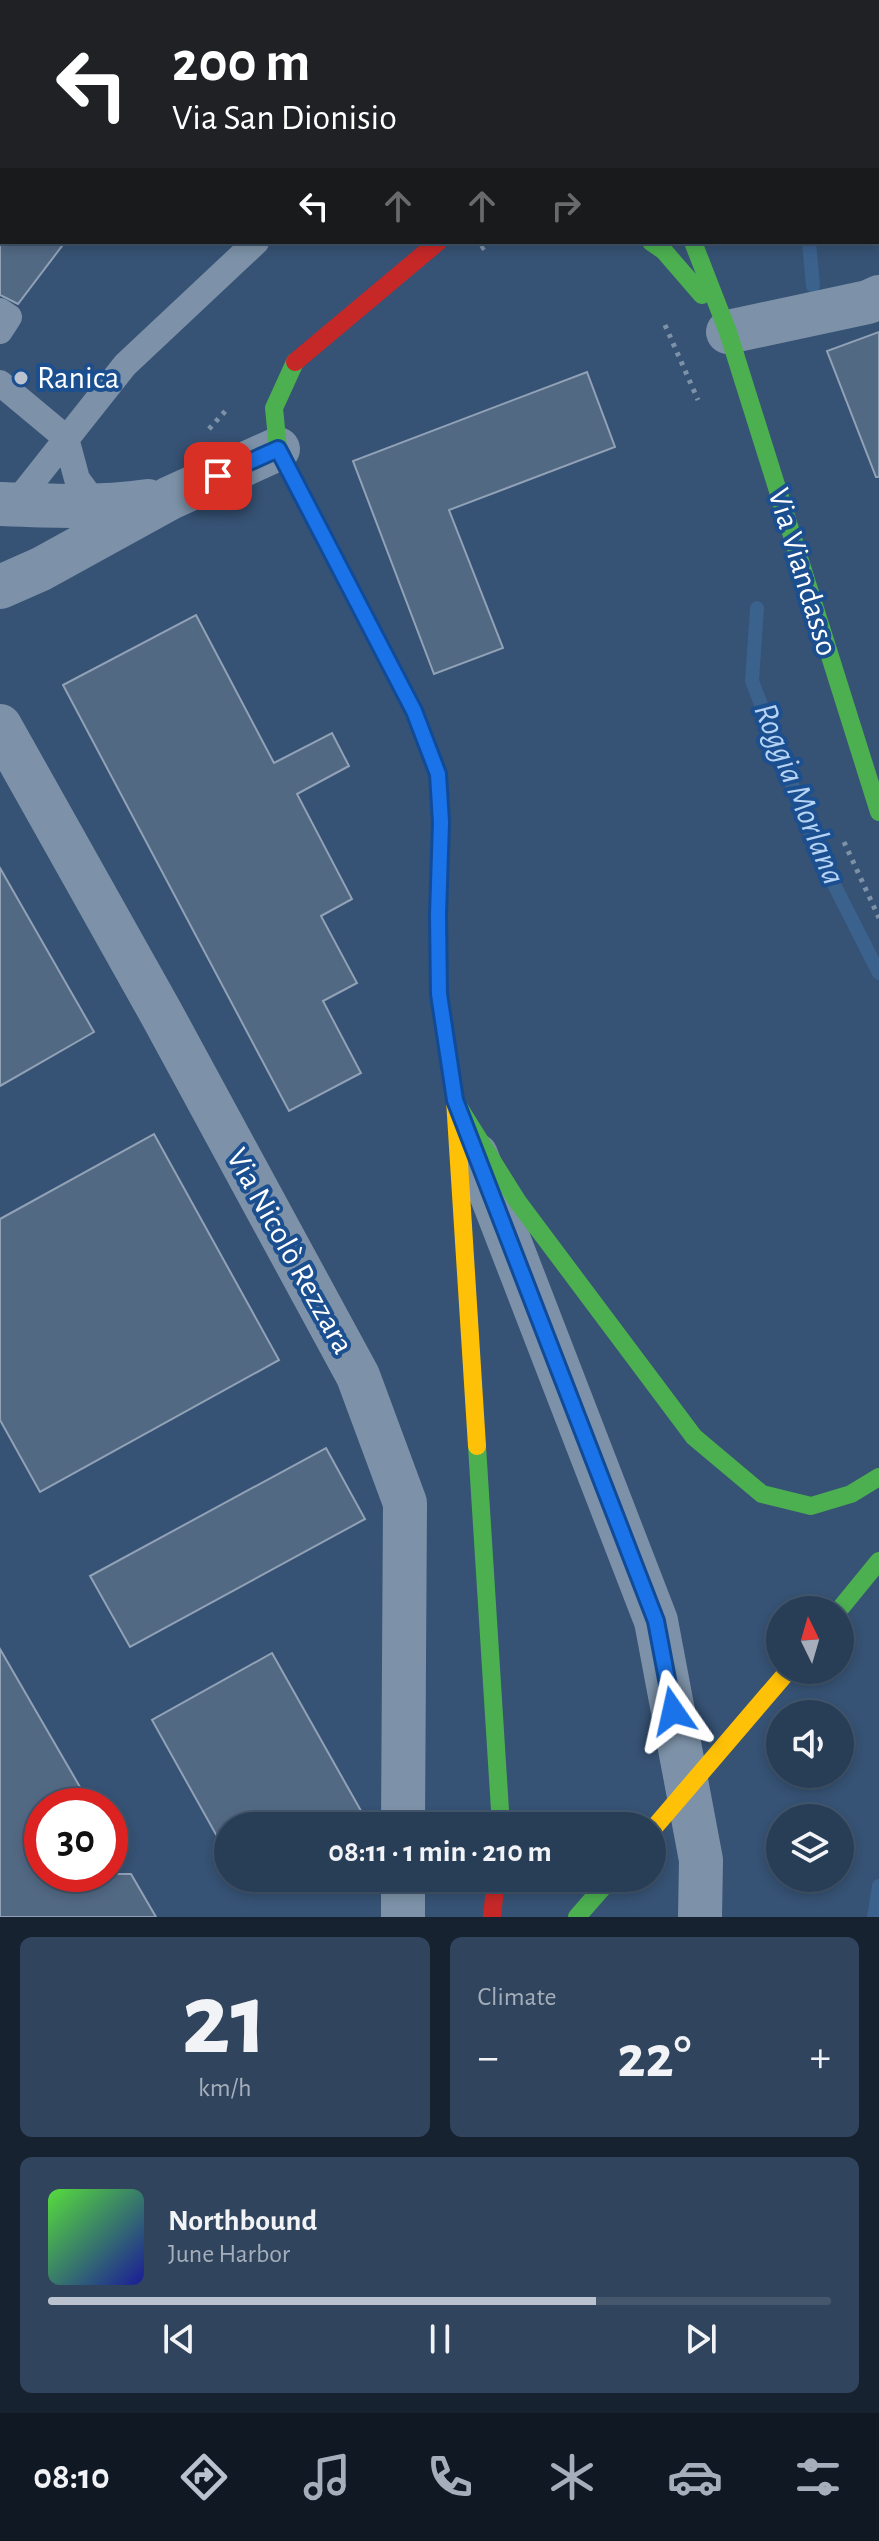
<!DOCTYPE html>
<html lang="en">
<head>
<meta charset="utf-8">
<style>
  :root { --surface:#283e57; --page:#30455d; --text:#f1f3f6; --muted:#a5aeba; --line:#44576d; --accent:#b9c2ce }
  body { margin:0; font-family:"Alegreya Sans",sans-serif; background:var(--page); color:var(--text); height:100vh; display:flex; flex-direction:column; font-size:30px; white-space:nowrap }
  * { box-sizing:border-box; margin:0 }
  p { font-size:26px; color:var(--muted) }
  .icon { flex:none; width:44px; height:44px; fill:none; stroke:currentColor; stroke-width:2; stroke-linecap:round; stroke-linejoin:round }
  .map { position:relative; height:1917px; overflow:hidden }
  .panel { display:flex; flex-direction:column; gap:20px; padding:20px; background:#162230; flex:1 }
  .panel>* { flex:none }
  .guide { position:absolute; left:0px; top:0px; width:880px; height:244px; box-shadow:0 4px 12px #0003,0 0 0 2px var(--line); background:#202124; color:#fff; overflow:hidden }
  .needle { width:52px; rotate:355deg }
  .buttons { position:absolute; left:766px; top:1596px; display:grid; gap:16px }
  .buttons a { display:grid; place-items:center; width:88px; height:88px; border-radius:50%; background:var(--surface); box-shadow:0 4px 12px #0003,0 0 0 2px var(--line); font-size:40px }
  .speed { position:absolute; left:24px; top:1788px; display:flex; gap:16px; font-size:40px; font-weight:700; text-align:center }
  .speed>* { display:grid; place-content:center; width:104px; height:104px; border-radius:50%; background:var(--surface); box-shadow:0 4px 12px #0003,0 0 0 2px var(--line); line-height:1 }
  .speed .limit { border:12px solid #d22; background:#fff; color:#111 }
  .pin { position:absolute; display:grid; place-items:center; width:68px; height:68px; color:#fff; margin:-34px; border-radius:16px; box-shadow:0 4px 12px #0006 }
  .me { position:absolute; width:88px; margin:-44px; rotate:349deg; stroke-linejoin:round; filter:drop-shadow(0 0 6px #0008) }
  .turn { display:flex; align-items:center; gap:28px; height:168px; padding:0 40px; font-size:36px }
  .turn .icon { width:104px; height:104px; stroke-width:2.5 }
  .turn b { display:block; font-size:56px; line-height:68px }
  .lanes { display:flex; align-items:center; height:76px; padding:0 40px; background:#0003; justify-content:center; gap:40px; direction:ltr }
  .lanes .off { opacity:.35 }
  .big { font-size:60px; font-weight:700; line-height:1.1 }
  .panel .tile { flex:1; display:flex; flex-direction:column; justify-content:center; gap:12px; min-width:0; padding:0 28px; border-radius:12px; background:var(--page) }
  .panel .dial { align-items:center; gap:0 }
  .dial b { font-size:104px; line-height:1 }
  .song { display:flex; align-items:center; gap:24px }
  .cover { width:96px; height:96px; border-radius:12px; background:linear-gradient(135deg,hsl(110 70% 55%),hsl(240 70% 35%)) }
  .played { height:8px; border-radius:4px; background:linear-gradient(90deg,var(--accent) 70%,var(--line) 70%) }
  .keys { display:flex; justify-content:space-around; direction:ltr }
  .heat { display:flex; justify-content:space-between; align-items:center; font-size:44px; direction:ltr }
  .panel .tiles { flex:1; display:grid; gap:20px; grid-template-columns:1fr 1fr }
  .tile:last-child { grid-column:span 2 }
  .trip { position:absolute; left:214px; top:1812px; width:452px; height:80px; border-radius:40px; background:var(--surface); box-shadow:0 4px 12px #0003,0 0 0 2px var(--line); font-weight:700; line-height:80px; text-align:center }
  .tab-bar { display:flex; height:128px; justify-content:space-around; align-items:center; background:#101923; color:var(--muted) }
  .tab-bar .icon { width:56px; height:56px }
  .tab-bar .current { color:var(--accent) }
  .tab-bar b { font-size:36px; color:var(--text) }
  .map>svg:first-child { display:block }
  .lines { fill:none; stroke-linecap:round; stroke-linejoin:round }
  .stream { stroke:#3b618d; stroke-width:14 }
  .building { fill:#526984; stroke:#92a2b6; stroke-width:2 }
  .path { stroke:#7d92a8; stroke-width:5; stroke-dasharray:4 6; stroke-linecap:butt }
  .lane { stroke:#7d92a8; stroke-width:26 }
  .street { stroke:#7d92a8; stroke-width:44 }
  .fast { stroke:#4caf50; stroke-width:18 }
  .slow { stroke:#ffc107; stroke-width:18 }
  .jam { stroke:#c62828; stroke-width:18 }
  .tram { stroke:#7e92a7; stroke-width:2 }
  .slow-bridge { stroke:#ffc107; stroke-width:18 }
  .route-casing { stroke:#114b97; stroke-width:20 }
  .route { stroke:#1a73e8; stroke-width:14 }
  .poi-dot { fill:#b9c2ce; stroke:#1b4f8f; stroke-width:3 }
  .labels { text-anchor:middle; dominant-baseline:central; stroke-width:8; stroke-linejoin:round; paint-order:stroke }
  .poi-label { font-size:32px; fill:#fff; stroke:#1b4f8f; text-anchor:start }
  .street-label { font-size:32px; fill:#fff; stroke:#1b4f8f }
  .water-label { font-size:34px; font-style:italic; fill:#b5d3f5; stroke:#1b4f8f }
</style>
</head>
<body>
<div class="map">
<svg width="879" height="1917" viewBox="0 0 879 1917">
  <rect width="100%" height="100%" fill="#365274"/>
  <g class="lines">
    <path class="stream" d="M 706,0 L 707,2
      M 809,242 L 813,286
      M 757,608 L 752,681 L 820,857 L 879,973
      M 874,1917 L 879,1886"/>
  </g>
  <path class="building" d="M 0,242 L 65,242 L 18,304 L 0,295 Z
    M 879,332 L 879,477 L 876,477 L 827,351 Z
    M 587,372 L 615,447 L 449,510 L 503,648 L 434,674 L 353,461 Z
    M 196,615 L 274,763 L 332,733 L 349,766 L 297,794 L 352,899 L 321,916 L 357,983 L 323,1001 L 361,1073 L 289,1111 L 63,685 Z
    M 0,868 L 94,1032 L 0,1086 Z
    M 154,1134 L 279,1360 L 40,1492 L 0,1420 L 0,1219 Z
    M 326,1448 L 365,1519 L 130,1647 L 90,1576 Z
    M 0,1649 L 91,1806 L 42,1806 L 42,1874 L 131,1874 L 156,1917 L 0,1917 Z
    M 272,1653 L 369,1825 L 228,1826 L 228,1856 L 152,1720 Z
    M 241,1878 L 274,1878 L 249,1892 Z"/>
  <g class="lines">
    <path class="path" d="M 481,249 L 491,242
      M 665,325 L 698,400
      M 209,429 L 229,407
      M 844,842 L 879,918"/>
    <path class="lane" d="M 425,0 L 426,2
      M 0,311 L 9,317 L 0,331
      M 0,383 L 66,438 L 77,479 L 88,494 L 107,503
      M 3,502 L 22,495 L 125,365 L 256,242"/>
    <path class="street" d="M 728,332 L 868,302 L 879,297
      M 0,504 C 50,506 98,508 148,501
      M 0,587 L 41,569 L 170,498 L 278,449
      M 0,726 L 161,1013 L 358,1376 L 405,1503 L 403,1826
      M 476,1155 L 656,1621 L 701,1860 L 700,1917
      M 403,1917 L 403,1878"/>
    <path class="fast" d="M 545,0 L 545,2
      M 651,242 L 664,251 L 702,295
      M 693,242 L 728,332 L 879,812
      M 295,362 L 274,408 L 278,449 L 414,711 L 438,774 L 441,822 L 438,915 L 439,994 L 455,1100
      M 458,1106 L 518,1202 L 694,1437 L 762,1494 L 811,1506 L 851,1494 L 879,1477
      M 477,1446 L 501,1826
      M 839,1610 L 879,1561
      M 577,1917 L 611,1878"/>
    <path class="slow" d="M 578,0 L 579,2
      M 455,1100 L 477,1446"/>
    <path class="jam" d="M 295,362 L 438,242
      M 492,1917 L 496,1878"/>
    <path class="tram" d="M 0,7 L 2,4"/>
    <path class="slow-bridge" d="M 652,1830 L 789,1670"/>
  </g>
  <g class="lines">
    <defs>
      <path id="route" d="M 218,476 L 278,449 L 414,711 L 438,774 L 441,822 L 438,915 L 439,994 L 455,1100 L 656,1621 L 673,1711"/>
    </defs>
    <use href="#route" class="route-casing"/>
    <use href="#route" class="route"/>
  </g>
  <circle class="poi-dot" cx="21" cy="378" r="8"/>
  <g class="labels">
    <g class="poi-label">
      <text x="37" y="378">Ranica</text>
    </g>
    <g class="street-label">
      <text transform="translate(803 572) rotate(73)">Via Viandasso</text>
      <text transform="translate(290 1251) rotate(61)">Via Nicolò Rezzara</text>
    </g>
    <g class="water-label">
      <text transform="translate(799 794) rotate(68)">Roggia Morlana</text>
    </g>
  </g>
</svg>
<div class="buttons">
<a><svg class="needle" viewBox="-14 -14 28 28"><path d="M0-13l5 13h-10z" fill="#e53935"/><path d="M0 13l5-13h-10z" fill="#a5aeba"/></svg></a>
<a><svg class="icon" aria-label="sound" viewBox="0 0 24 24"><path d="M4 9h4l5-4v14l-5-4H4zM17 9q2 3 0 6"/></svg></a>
<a><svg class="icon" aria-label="layers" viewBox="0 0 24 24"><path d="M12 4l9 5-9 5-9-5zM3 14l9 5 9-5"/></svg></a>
</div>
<div class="speed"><div class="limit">30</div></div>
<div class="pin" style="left:218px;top:476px;background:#d93025"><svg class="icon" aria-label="arrive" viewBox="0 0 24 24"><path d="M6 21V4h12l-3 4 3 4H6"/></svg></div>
<svg class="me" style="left:673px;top:1711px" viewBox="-20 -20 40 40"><path d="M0-17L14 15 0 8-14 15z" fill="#1a73e8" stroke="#fff" stroke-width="4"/></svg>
<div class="trip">08:11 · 1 min · 210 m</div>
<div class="guide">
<div class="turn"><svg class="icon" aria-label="left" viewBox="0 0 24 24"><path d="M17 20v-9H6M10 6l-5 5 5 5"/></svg><div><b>200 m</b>Via San Dionisio</div></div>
<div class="lanes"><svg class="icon" aria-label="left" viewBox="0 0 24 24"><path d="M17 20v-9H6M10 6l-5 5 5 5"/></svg><svg class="icon off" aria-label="ahead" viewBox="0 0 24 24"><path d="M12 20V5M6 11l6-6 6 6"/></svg><svg class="icon off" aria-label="ahead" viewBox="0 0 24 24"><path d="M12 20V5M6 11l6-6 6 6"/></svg><svg class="icon off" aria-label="right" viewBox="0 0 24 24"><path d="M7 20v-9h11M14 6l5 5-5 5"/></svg></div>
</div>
</div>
<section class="panel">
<div class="tiles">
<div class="tile dial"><b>21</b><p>km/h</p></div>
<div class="tile"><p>Climate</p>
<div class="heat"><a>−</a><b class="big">22°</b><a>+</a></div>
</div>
<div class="tile">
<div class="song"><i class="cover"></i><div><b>Northbound</b><p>June Harbor</p></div></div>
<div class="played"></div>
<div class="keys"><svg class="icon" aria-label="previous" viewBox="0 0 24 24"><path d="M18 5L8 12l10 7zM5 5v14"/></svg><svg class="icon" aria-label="pause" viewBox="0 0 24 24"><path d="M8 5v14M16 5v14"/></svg><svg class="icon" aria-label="next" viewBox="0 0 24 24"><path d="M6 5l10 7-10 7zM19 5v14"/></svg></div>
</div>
</div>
</section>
<nav class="tab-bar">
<b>08:10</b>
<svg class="icon current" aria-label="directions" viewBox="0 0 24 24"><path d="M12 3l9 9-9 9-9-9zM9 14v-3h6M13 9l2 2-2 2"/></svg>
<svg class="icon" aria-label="music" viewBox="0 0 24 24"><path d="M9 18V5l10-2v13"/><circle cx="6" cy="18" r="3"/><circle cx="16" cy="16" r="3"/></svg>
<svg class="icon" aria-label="phone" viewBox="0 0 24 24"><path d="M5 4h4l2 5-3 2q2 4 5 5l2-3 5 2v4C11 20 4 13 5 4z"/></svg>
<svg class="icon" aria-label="climate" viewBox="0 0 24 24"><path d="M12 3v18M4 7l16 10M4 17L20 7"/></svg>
<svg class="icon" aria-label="car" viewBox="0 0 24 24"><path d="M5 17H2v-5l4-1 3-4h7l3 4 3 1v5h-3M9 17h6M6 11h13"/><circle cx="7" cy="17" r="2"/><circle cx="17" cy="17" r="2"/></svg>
<svg class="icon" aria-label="filters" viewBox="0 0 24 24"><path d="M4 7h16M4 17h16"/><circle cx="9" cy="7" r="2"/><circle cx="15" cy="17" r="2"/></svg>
</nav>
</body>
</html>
